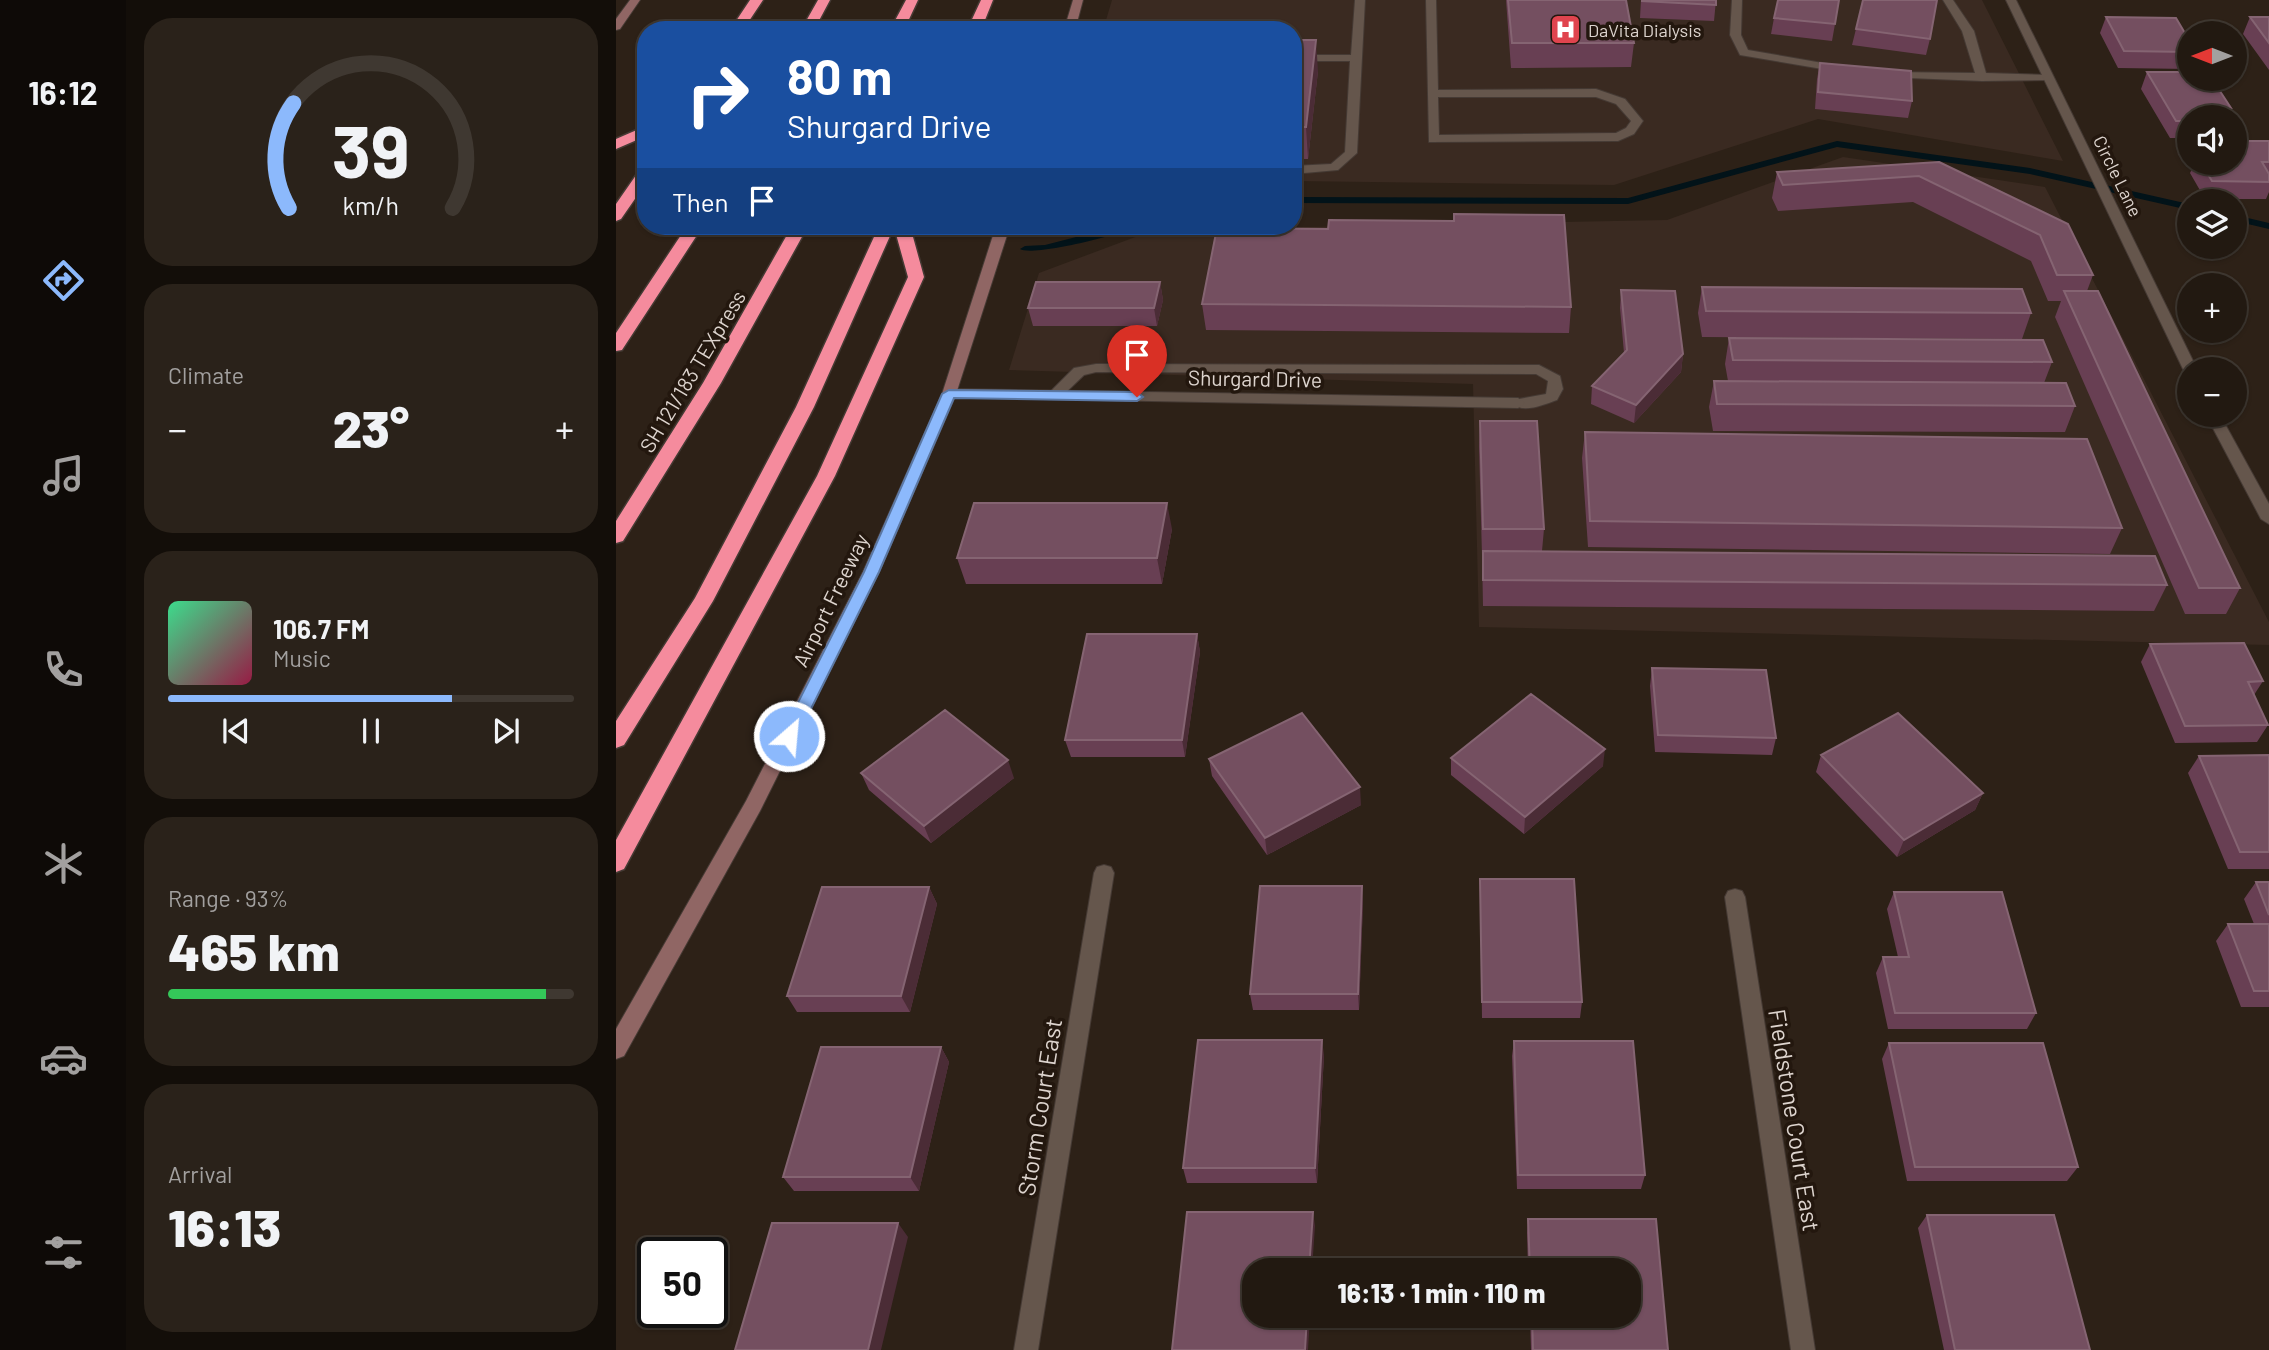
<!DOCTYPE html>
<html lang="en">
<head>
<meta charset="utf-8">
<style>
  :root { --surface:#221911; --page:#2a221a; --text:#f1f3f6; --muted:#a2a09f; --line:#3f3831; --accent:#8cb9fc }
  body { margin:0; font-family:Barlow,sans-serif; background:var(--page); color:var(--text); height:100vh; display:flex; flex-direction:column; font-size:26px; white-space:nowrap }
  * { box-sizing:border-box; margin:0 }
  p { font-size:23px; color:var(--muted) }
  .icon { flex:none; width:38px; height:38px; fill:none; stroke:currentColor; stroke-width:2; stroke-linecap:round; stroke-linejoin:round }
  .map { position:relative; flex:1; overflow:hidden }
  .drawer { display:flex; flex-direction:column; gap:18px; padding:18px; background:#130e09; width:490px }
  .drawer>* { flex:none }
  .hud { position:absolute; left:21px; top:21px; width:665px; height:214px; border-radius:28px; box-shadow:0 2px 5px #0004,0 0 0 2px var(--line); background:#1a4fa0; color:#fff; overflow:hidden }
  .needle { width:46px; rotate:270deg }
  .buttons { position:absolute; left:1561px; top:21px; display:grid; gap:14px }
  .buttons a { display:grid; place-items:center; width:70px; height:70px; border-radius:50%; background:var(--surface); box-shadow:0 2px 5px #0004,0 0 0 2px var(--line); font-size:35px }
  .speed { position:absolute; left:21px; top:1237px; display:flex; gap:14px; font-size:35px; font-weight:700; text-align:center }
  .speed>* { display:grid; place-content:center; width:91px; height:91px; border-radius:50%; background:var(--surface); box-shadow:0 2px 5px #0004,0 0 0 2px var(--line); line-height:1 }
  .speed .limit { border:4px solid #111; border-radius:10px; background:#fff; color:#111 }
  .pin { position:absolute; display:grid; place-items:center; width:60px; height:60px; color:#fff; margin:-72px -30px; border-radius:50% 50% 50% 0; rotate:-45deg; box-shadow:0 0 7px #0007 }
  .pin .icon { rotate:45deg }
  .me { position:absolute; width:77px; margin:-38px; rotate:27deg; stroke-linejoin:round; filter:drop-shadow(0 0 5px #0008) }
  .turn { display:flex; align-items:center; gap:24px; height:147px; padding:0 35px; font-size:32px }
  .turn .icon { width:91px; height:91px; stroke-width:2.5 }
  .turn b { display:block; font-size:49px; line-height:60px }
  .then { display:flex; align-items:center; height:66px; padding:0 35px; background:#0003; gap:14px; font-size:26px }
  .big { font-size:52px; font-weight:800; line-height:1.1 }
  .drawer .tile { flex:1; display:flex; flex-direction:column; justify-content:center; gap:10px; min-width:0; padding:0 24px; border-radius:28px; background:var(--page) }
  .drawer .dial { align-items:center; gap:0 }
  .dial svg { height:182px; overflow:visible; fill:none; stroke:var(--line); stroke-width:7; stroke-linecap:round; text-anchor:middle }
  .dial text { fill:var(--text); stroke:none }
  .song { display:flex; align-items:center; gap:21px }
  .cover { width:84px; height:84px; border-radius:10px; background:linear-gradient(135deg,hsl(150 70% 55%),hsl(340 70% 35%)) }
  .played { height:7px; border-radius:4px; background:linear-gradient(90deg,var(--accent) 70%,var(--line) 70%) }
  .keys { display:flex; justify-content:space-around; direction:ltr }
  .heat { display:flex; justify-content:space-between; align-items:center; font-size:38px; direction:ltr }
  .charge { height:10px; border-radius:5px; background:linear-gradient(90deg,#34c759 93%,var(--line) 0) }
  .trip { position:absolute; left:626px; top:1258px; width:399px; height:70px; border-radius:28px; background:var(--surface); box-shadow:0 2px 5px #0004,0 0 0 2px var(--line); font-weight:800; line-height:70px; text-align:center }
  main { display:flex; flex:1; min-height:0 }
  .dock { display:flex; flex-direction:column; width:126px; justify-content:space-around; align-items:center; background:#0e0a07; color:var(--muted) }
  .dock .icon { width:49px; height:49px }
  .dock .current { color:var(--accent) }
  .dock b { font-size:32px; color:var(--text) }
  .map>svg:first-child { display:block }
  .commercial { fill:#3a2a21 }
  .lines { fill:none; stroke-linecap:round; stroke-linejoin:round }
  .stream { fill:#021319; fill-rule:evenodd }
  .lane-casing { stroke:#453a34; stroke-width:2 }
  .street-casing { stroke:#453a34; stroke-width:2 }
  .secondary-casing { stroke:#453a34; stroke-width:2 }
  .highway-casing { stroke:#453a34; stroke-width:3 }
  .lane { fill:#65564c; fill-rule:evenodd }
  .street { fill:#65564c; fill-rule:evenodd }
  .secondary { fill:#906664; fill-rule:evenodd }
  .highway { fill:#f58b9d; fill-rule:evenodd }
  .wall { fill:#683f53 }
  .shaded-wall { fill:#4b2c36 }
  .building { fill:#744f60; stroke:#856472; stroke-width:2 }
  .route { fill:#8cb9fc; stroke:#5b78a4; stroke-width:2 }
  .labels { text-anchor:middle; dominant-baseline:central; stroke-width:7; stroke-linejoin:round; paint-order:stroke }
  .far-poi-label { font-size:18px; fill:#ddd4ce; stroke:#23170e; text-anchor:start }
  .far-street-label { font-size:18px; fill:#ddd4ce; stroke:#23170e }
  .street-label { font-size:21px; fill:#ddd4ce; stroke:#23170e }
  .near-street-label { font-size:24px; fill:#ddd4ce; stroke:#23170e }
</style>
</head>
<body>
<main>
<nav class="dock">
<b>16:12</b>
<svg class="icon current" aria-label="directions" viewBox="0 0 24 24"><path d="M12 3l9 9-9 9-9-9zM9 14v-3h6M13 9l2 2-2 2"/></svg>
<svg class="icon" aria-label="music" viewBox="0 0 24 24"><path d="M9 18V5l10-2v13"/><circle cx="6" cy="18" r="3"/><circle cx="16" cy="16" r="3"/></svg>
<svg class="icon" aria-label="phone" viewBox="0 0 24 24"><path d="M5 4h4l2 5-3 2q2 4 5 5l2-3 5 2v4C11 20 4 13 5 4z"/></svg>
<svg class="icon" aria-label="climate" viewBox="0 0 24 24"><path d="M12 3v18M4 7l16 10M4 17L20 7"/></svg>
<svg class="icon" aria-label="car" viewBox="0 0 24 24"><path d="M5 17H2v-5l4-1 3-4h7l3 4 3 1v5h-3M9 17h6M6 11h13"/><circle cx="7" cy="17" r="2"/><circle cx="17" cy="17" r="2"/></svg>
<svg class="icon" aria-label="filters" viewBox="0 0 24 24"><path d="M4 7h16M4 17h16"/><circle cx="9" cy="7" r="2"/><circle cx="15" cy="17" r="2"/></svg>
</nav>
<section class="drawer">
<div class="tile dial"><svg viewBox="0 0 100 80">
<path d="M14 69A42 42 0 1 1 86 69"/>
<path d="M14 69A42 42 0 0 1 16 23" stroke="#8cb9fc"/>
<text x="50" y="56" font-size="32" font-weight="700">39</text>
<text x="50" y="72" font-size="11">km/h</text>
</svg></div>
<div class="tile"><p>Climate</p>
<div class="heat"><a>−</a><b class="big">23°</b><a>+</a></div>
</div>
<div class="tile">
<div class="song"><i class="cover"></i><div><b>106.7 FM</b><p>Music</p></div></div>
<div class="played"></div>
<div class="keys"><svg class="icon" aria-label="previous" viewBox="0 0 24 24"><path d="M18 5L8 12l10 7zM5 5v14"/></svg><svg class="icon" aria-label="pause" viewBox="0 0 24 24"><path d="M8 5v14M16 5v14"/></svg><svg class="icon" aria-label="next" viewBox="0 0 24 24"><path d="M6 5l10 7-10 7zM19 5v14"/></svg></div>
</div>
<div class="tile"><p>Range · 93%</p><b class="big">465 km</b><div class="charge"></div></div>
<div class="tile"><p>Arrival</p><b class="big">16:13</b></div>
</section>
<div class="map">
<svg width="1653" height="1350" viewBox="0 0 1653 1350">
  <rect width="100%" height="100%" fill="#2d2117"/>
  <path class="commercial" d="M 496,0 L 1366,0 L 1447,161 L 1202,119 L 998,185 L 677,181 L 677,30 L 487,30 Z
    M 1227,157 L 1429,187 L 1653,622 L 1653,645 L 863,627 L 857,384 L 393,370 L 423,273 L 538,230 L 1051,220 Z"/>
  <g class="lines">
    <path class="stream" d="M 1221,141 L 1414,168 L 1573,204 L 1573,210 L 1414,174 L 1221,147 L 1012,204 L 677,203 L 677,197 L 1012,198 Z
      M 1619,215 L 1653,223 L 1653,229 L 1619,221 Z
      M 503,226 L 519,226 C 506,235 415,257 404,249 L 409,246 L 429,245 Z"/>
    <defs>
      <path id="lane" d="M 739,0 L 749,0 L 741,153 L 722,170 L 677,174 L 677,166 L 715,164 L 729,152 L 734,61 L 677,61 L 677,55 L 735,55 Z
        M 810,0 L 820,0 L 822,90 L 980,89 L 1009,99 L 1027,121 L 1018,134 L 1002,141 L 813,142 ZM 822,97 L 980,97 L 1000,104 L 1015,121 L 1010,128 L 1000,133 L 823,135 Z
        M 1116,0 L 1126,0 L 1125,35 L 1132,50 L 1224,66 L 1230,69 L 1224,72 L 1124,55 L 1114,35 Z
        M 1327,0 L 1337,0 L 1358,31 L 1370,73 L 1433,75 L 1437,76 L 1437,80 L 1366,81 L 1269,77 L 1269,73 L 1273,72 L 1359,73 L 1346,31 Z
        M 480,364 L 923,365 L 944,376 L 947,389 L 941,400 C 927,405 907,414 895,403 L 897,400 L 930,394 L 932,381 L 920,374 L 480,372 L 468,375 L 444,398 L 434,398 L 432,395 L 434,392 L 458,368 Z"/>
      <path id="street" d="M 1390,0 L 1400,0 L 1581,369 L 1573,369 L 1573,373 L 1567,369 Z
        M 333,389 L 902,398 L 909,403 L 902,408 L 328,397 L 326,394 L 328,391 Z
        M 1590,415 L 1604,415 L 1653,504 L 1653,524 L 1645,519 Z
        M 488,865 L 495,867 L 498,873 L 422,1350 L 398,1350 L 478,873 L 481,867 Z
        M 1119,889 L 1126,891 L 1129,897 L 1199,1350 L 1175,1350 L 1109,897 L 1112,891 Z"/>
      <path id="secondary" d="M 14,0 L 24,0 L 4,29 L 0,30 L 0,19 Z
        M 457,0 L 467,0 L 459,30 L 448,30 Z
        M 380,226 L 394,226 L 340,394 L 263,572 L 144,811 L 8,1056 L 0,1059 L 0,1029 L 130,801 L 247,572 L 326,394 Z"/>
      <path id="highway" d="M 134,0 L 147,0 L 127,30 L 114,30 Z
        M 202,0 L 214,0 L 198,30 L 185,30 Z
        M 290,0 L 302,0 L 288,30 L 274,30 Z
        M 365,0 L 377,0 L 365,30 L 351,30 Z
        M 30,126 L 30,136 L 0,149 L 0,139 Z
        M 30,167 L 30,183 L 5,219 L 0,221 L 0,204 L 25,168 Z
        M 71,226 L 87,226 L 6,350 L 0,351 L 0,333 Z
        M 176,226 L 192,226 L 105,383 L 7,541 L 0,543 L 0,521 L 87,383 Z
        M 263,226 L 294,226 L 308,277 L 219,476 L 8,869 L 0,872 L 0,840 L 201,476 L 292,277 L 278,227 L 198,407 L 97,601 L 8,745 L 0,748 L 0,721 L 79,598 L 180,407 Z"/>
    </defs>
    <use href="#lane" class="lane-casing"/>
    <use href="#street" class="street-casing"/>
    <use href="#secondary" class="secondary-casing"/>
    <use href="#highway" class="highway-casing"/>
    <use href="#lane" class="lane"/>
    <use href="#street" class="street"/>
    <use href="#secondary" class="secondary"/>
    <use href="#highway" class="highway"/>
  </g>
  <path class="wall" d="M 890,0 L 1010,0 L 1018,43 L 1015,67 L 895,68 Z
    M 1025,0 L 1100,0 L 1098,21 L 1024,18 Z
    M 1490,17 L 1573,40 L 1573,69 L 1502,68 L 1484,33 Z
    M 1634,17 L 1653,17 L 1653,70 L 1627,34 Z
    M 1158,18 L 1219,24 L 1216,41 L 1155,34 Z
    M 1240,29 L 1314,39 L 1310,55 L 1236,45 Z
    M 677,40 L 702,71 L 692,159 L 677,159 Z
    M 1204,63 L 1296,101 L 1292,118 L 1199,109 L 1201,79 Z
    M 1531,72 L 1615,108 L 1611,117 L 1573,117 L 1573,138 L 1554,138 L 1525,89 Z
    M 1619,141 L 1653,141 L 1653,192 L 1650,199 L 1589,199 L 1574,173 L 1579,163 L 1619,163 Z
    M 1323,162 L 1477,275 L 1471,291 L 1624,588 L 1610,614 L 1569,614 L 1439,317 L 1445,301 L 1432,301 L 1415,261 L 1297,202 L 1162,211 L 1156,198 L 1161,172 Z
    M 544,282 L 547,300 L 541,326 L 417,326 L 412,308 Z
    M 1086,287 L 1415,313 L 1406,339 L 1086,337 L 1082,313 Z
    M 1005,290 L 1067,354 L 1065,372 L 1018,423 L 975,404 L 976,386 L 1008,353 L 1004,308 Z
    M 586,304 L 955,307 L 953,333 L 590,330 Z
    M 1113,338 L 1436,362 L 1428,383 L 1459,406 L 1449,432 L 1097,431 L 1093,407 L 1098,381 L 1112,381 L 1109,364 Z
    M 864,421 L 928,529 L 926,551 L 1551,585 L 1538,611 L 867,606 L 866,555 L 863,447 Z
    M 969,432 L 1506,528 L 1494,554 L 972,547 L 966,458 Z
    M 556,529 L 546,584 L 350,584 L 341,558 Z
    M 581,634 L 584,652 L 569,757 L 455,757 L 449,740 Z
    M 1534,644 L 1647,681 L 1638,695 L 1652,725 L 1641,742 L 1559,743 L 1525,662 Z
    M 1036,668 L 1160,738 L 1156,755 L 1039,752 L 1034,686 Z
    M 1205,755 L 1367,793 L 1359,810 L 1281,857 L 1200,772 Z
    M 1653,755 L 1653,869 L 1612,869 L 1572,773 L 1583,756 Z
    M 835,758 L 987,766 L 908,834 L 835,775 Z
    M 593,759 L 745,805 L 651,855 L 596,776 Z
    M 245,773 L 398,778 L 315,843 L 253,790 Z
    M 864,879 L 966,1002 L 964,1018 L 866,1018 Z
    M 1640,882 L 1653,882 L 1653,1007 L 1625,1007 L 1600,941 L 1612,924 L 1638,924 L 1628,899 Z
    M 313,887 L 321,904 L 294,1012 L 181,1012 L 171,996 Z
    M 1278,892 L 1420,1013 L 1411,1029 L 1272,1029 L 1260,973 L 1267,957 L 1282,957 L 1271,909 Z
    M 747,902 L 743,1010 L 637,1010 L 634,994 Z
    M 898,1041 L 1029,1175 L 1025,1189 L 901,1189 L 896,1056 Z
    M 1273,1043 L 1462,1167 L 1451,1181 L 1291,1181 L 1266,1059 Z
    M 325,1047 L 333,1062 L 303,1191 L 178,1191 L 167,1177 Z
    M 708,1055 L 701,1183 L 571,1183 L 567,1168 Z
    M 1311,1215 L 1474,1350 L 1328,1350 L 1302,1228 Z
    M 912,1219 L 1040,1219 L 1052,1350 L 915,1350 L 914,1316 L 1013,1316 L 1013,1270 L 912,1270 L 911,1233 Z"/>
  <path class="shaded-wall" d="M 700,40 L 702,71 L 692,159 L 690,127 Z
    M 544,282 L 547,300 L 541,326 L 538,308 Z
    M 1067,354 L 1065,372 L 1018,423 L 1020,405 Z
    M 551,503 L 556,529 L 546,584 L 541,558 Z
    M 581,634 L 584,652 L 569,757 L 566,740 Z
    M 989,749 L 987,766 L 908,834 L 909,817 Z
    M 392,760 L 398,778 L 315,843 L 308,826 Z
    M 744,787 L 745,805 L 651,855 L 649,838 Z
    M 1367,793 L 1359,810 L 1281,857 L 1288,840 Z
    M 746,886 L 747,902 L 743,1010 L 742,994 Z
    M 313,887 L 321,904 L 294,1012 L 285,996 Z
    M 706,1040 L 708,1055 L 701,1183 L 699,1168 Z
    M 325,1047 L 333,1062 L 303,1191 L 294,1177 Z
    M 697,1212 L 699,1226 L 696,1270 L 693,1270 Z
    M 282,1223 L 292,1237 L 265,1350 L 252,1350 Z
    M 691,1316 L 694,1316 L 692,1350 L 689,1350 Z"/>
  <path class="building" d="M 892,0 L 1010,0 L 1018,43 L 896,43 Z
    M 1026,0 L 1100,0 L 1100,5 L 1026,1 Z
    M 1162,0 L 1223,0 L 1219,24 L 1158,18 Z
    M 1247,0 L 1321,0 L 1314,39 L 1240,29 Z
    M 1490,17 L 1560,18 L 1573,40 L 1573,52 L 1508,51 Z
    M 1634,17 L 1653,17 L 1653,43 Z
    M 677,40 L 700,40 L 690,127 L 677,127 Z
    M 1204,63 L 1295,71 L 1296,101 L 1202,92 Z
    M 1531,72 L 1573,72 L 1573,79 L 1596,79 L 1615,108 L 1594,108 L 1599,117 L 1573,117 L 1573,121 L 1560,121 Z
    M 1619,141 L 1653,141 L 1653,162 L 1646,162 L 1653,174 L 1653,182 L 1596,181 L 1585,163 L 1619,163 L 1619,156 L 1620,156 L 1619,154 Z
    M 1323,162 L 1452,224 L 1477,275 L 1441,275 L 1424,235 L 1303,176 L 1167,185 L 1161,172 Z
    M 838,214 L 948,215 L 955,307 L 586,304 L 601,228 L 712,229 L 713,220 L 838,221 Z
    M 420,282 L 544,282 L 538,308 L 412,308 Z
    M 1086,287 L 1406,289 L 1415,313 L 1090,311 Z
    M 1005,290 L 1059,291 L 1067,354 L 1020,405 L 976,386 L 1011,350 Z
    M 1448,291 L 1482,291 L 1624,588 L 1583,588 Z
    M 1113,338 L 1427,340 L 1436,362 L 1117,360 Z
    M 1098,381 L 1450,383 L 1459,406 L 1101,404 Z
    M 864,421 L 921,421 L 928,529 L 867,529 Z
    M 969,432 L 1471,439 L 1506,528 L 974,521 Z
    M 358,503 L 551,503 L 541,558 L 341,558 Z
    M 867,551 L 1539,556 L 1551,585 L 867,580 Z
    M 471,634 L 581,634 L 566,740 L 449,740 Z
    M 1628,643 L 1647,681 L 1632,682 L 1652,725 L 1569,726 L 1534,644 Z
    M 1036,668 L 1150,670 L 1160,738 L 1042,735 Z
    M 915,694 L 989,749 L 909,817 L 835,758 Z
    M 329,710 L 392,760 L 308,826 L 245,773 Z
    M 686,713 L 744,787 L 649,838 L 593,759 Z
    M 1282,713 L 1367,793 L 1288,840 L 1205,755 Z
    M 1653,755 L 1653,852 L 1624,852 L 1583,756 Z
    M 864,879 L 958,879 L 966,1002 L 866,1002 Z
    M 1640,882 L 1653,882 L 1653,915 Z
    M 644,886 L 746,886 L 742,994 L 634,994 Z
    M 206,887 L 313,887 L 285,996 L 171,996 Z
    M 1278,892 L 1386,892 L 1420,1013 L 1279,1013 L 1267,957 L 1293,957 Z
    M 1612,924 L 1653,924 L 1653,991 L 1638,991 Z
    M 582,1040 L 706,1040 L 699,1168 L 567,1168 Z
    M 898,1041 L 1017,1041 L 1029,1175 L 902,1175 Z
    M 1273,1043 L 1427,1043 L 1462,1167 L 1299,1167 Z
    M 205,1047 L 325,1047 L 294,1177 L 167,1177 Z
    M 571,1212 L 697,1212 L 693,1270 L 639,1270 L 639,1316 L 691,1316 L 689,1350 L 556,1350 Z
    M 1311,1215 L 1438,1215 L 1474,1350 L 1339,1350 Z
    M 912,1219 L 1040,1219 L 1052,1350 L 917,1350 L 916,1316 L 1013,1316 L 1013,1270 L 914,1270 Z
    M 156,1223 L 282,1223 L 252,1350 L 119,1350 Z"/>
  <path class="route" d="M 333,390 L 521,392 L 527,397 L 521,401 L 338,398 L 263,572 L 179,741 L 167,741 L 165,736 L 248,572 L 326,394 Z"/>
  <defs>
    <symbol id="hospital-square" viewBox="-11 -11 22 22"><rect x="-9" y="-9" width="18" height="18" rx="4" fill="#e0444e" stroke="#23170e"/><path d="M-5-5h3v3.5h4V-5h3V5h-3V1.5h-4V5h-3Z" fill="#fff"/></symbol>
  </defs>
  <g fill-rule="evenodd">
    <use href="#hospital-square" x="932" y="12" width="35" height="35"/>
  </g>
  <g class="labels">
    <g class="far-poi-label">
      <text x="972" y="30">DaVita Dialysis</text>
    </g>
    <g class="far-street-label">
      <text transform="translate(1502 176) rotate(64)">Circle Lane</text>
    </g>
    <g class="street-label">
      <text transform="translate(76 371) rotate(-59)">SH 121/183 TEXpress</text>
      <text transform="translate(639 378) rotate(1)">Shurgard Drive</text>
      <text transform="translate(214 600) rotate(-64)">Airport Freeway</text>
    </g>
    <g class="near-street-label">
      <text transform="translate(423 1107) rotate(-81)">Storm Court East</text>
      <text transform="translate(1179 1120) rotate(81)">Fieldstone Court East</text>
    </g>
  </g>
</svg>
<div class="buttons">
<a><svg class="needle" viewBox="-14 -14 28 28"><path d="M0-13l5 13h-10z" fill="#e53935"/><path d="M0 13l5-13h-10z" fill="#a2a09f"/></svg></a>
<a><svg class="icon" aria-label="sound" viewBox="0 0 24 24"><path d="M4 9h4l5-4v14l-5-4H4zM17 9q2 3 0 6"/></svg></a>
<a><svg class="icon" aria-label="layers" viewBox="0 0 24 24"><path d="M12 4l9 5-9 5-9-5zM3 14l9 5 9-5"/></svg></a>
<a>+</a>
<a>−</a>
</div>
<div class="speed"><div class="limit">50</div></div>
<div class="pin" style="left:521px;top:397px;background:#d93025"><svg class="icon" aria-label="arrive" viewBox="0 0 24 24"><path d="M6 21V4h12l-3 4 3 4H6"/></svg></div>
<svg class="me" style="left:173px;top:736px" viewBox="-20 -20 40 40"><circle r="17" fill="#8cb9fc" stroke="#fff" stroke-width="3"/><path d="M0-11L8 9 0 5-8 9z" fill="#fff"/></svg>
<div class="trip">16:13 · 1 min · 110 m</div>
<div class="hud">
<div class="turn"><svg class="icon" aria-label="right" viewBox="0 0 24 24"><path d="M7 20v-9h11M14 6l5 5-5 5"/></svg><div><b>80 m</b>Shurgard Drive</div></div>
<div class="then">Then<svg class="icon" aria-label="arrive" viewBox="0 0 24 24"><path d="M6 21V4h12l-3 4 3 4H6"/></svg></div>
</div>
</div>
</main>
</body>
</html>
